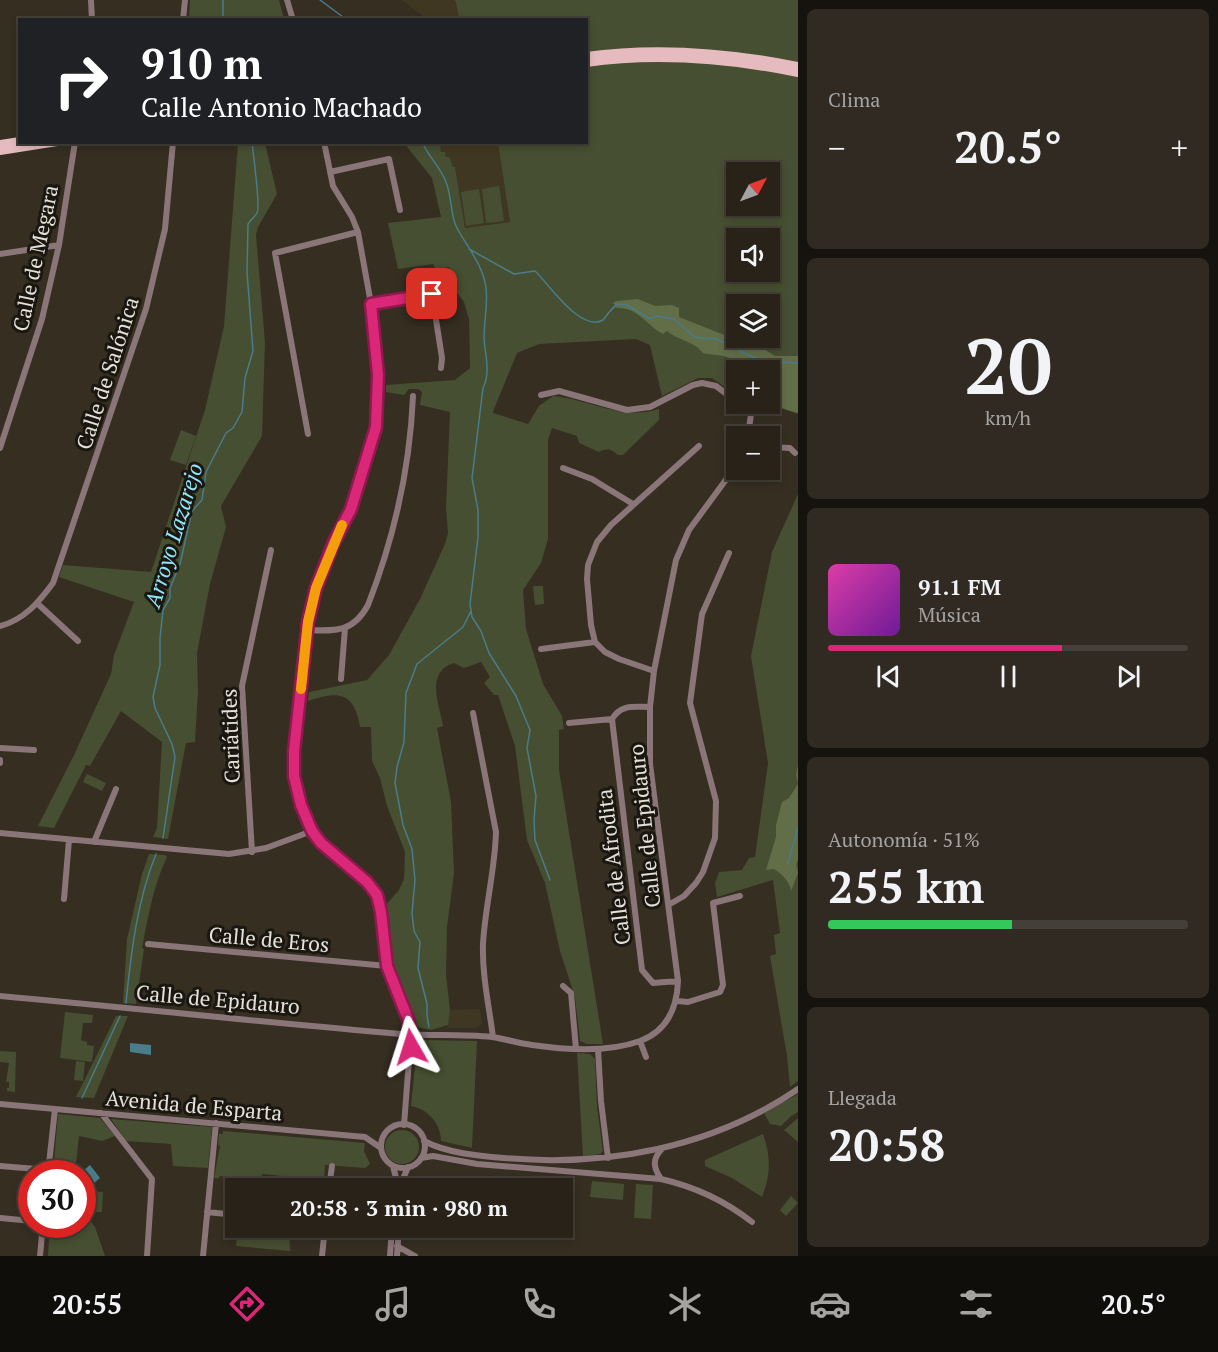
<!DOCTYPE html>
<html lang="es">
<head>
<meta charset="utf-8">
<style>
  :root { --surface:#282219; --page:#302a22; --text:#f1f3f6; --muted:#a5a4a2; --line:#443f38; --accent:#db2777 }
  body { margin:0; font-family:"PT Serif",serif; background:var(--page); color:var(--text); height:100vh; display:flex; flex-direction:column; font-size:22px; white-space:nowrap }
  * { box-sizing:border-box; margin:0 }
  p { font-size:20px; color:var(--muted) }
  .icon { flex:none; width:33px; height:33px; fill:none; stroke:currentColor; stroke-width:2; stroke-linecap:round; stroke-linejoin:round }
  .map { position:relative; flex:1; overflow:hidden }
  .side { display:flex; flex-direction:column; gap:9px; padding:9px; background:#16130e; width:420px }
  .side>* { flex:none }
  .banner { position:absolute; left:18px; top:18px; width:570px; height:126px; border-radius:0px; box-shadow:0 3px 9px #0003,0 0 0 2px var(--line); background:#202124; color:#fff; overflow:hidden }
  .needle { width:39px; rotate:49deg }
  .fabs { position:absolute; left:726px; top:162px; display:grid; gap:12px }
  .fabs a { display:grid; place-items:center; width:54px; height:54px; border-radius:0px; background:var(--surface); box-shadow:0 3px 9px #0003,0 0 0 2px var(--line); font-size:30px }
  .speed { position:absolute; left:18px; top:1160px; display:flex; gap:12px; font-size:30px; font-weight:700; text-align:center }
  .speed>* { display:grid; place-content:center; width:78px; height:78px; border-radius:50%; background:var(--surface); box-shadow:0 3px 9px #0003,0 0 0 2px var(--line); line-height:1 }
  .speed .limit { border:9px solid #d22; background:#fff; color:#111 }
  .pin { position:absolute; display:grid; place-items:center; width:51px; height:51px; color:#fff; margin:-26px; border-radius:12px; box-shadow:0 3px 9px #0006 }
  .me { position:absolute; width:66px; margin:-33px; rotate:354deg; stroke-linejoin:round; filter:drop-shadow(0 0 4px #0008) }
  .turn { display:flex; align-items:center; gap:21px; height:126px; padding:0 24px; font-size:27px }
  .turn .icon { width:78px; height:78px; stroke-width:2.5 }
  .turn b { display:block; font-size:42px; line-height:51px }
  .big { font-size:45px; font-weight:600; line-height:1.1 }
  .side .tile { flex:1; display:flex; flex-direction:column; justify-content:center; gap:9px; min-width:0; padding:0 21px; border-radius:9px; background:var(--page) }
  .side .dial { align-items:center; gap:0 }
  .dial b { font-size:78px; line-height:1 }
  .song { display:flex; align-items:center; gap:18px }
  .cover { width:72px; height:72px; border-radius:9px; background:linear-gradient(135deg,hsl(320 70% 55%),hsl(280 70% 35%)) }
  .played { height:6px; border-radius:3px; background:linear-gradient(90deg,var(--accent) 65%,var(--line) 65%) }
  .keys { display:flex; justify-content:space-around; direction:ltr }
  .heat { display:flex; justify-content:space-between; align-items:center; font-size:33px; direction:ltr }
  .charge { height:9px; border-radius:4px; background:linear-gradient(90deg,#34c759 51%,var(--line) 0) }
  .trip { position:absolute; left:225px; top:1178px; width:348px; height:60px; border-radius:0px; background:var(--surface); box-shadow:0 3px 9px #0003,0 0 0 2px var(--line); font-weight:600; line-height:60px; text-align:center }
  .tab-bar { display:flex; height:96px; justify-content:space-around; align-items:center; background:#100e0a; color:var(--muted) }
  .tab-bar .icon { width:42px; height:42px }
  .tab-bar .on { color:var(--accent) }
  .tab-bar b { font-size:27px; color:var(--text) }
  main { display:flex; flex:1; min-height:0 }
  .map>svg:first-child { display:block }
  .built { fill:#403723 }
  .green { fill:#464f31; fill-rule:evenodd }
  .forest { fill:#626e48 }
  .water { fill:#4a7c8a }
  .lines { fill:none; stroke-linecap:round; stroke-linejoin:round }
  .stream { stroke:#4a7c8a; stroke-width:1.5 }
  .minor { stroke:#8a7578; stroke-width:6 }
  .major { stroke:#e6bbc0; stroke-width:8 }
  .route-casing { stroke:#8e194d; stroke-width:15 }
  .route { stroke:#db2777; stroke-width:10 }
  .slow { stroke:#f59e0b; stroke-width:10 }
  .labels { text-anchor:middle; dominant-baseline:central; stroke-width:6; stroke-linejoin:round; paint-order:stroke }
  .street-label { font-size:21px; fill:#e5e1d8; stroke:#1a1711 }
  .water-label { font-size:22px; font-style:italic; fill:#91e6fd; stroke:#1a1711 }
</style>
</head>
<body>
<main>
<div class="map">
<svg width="798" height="1256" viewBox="0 0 798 1256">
  <rect width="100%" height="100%" fill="#352e21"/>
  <path class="built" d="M 402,0 L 454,0 L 456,2 L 459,19 L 424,19 L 424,17 Z
    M 437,143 L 498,143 L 510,222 L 465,228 L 455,167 L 453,167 L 441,152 Z
    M 480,1009 L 482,1024 L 477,1028 L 447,1028 L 450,1010 Z"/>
  <path class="green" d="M 190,0 L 279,0 L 284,19 L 189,19 Z
    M 454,0 L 798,0 L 798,414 L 768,404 L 770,404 L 770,370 L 736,370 L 736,395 L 712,378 L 698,378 L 662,396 L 650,345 L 636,339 L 539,344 L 517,353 L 494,409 L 493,413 L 528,424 L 539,406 L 553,396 C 589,399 622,421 659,409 L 659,420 L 623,455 L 618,455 C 611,449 607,448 599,452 L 579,443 L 577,436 L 552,428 L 548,440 L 548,539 L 541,563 L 523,590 L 526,629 L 543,684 L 562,716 L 564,729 L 559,730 L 559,770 L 603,1044 L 587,1044 L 580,1041 L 575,997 L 560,951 L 545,883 L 527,840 L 515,746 L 498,695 L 494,695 L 484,683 L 490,677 L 481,662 L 464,668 L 454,663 C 425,672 439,703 443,726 L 437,728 L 451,802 L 454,873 L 447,927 L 446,975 L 450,1010 L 448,1025 L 431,1030 L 417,1027 L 392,959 L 385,906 L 399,890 L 404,879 L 405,852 L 387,806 L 380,778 L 372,761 L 371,727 L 360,727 C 354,691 338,691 308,701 L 309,692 L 367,680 L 389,655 L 420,599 L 445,544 L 448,533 L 446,508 L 450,412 L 420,405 L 422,392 L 418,389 L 409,389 L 404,395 L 386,392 L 386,385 L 455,380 L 470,368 L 469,319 L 464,302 L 457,293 L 449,267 L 436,270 L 433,264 L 398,269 L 388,223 L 441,217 L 432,178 L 404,143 L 437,143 L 437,145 L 440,145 L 441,152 L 445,152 L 446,157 L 449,157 L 453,167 L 455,167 L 465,228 L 510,222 L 498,143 L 586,142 L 586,20 L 459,19 L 456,2 ZM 736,172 L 770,172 L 770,206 L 736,206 ZM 736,238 L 770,238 L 770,272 L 736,272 ZM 736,304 L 770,304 L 770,338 L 736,338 Z
    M 238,143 L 265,143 L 277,194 L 258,227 L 256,235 L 265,342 L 262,436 L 221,506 L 226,527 L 210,584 L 197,653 L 198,691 L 195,742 L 186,743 L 168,839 L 153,837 L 157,828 L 162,742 L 121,711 L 90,766 L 86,765 L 54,828 L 38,826 L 74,755 L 111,674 L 114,655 L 134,602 L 59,577 L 63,565 L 151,572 L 205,410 L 224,326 Z
    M 499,186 L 504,221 L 486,223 L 482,189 Z
    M 479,189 L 484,223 L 466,226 L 461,192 Z
    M 181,430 L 196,436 L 186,465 L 170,460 Z
    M 798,494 L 798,1081 L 790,1087 L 787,1056 L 770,956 L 776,954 L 774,935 L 780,933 L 773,880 L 717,897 L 715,883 L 719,872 L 742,870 L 749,858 L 755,857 L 768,763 L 751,656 L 772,552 Z
    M 533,586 L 543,586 L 544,604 L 535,605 Z
    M 87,774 L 106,783 L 102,791 L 83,782 Z
    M 149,854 L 165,855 L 167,857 C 153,886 148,918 142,948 L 144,949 L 136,1004 L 123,1003 L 127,939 L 142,874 Z
    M 65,1012 L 93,1015 L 92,1023 L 83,1023 L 81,1040 L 87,1042 L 87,1045 L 94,1046 L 92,1062 L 60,1058 Z
    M 116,1016 L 128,1016 L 94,1098 L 76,1097 Z
    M 421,1040 L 477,1041 L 472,1148 L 441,1141 C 441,1124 428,1109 411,1106 L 417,1045 Z
    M 0,1051 L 16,1052 L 15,1092 L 7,1091 L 7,1088 L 9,1088 L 9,1082 L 6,1082 L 9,1063 L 0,1062 Z
    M 577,1053 L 590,1054 L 595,1059 L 597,1107 L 603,1151 L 600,1154 L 583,1156 Z
    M 76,1061 L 85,1062 L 83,1081 L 74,1080 Z
    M 798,1094 L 798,1112 L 790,1117 L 781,1126 L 770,1124 L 764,1113 Z
    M 58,1114 L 100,1118 L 115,1136 L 102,1141 L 79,1136 L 75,1173 L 53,1173 Z
    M 798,1118 L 798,1142 L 784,1130 Z
    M 111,1119 L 212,1127 L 208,1168 L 173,1166 L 171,1144 L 126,1141 Z
    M385 1147a17 17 0 1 1 34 0a17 17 0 1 1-34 0Z
    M 223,1131 L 365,1143 L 364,1151 L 370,1164 L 365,1168 L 325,1165 L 324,1180 L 262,1174 L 261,1186 L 241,1184 L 240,1188 L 236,1188 L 235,1205 L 225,1205 L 227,1183 L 232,1183 L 231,1177 L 220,1176 L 219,1178 L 214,1178 L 220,1146 L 218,1145 L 219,1134 L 223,1134 Z
    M 763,1134 C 771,1157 771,1174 762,1197 L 732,1178 L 705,1166 L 705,1160 Z
    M 592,1181 L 624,1184 L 623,1200 L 590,1197 Z
    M 636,1184 L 653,1185 L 651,1219 L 634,1218 Z
    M 93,1191 L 103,1192 L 102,1212 L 91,1212 Z
    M 791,1196 L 798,1203 L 786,1216 L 780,1210 Z
    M 83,1211 L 95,1227 L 105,1256 L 48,1256 L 50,1224 L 82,1224 Z
    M 238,1227 L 289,1227 L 290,1251 L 236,1246 Z
    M 413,1227 L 448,1227 L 447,1238 L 412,1235 Z"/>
  <path class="forest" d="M 638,299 L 655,306 L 672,305 L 679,308 L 679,317 L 747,344 L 761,347 L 775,356 L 798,356 L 798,413 L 768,404 L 770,404 L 770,370 L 743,370 C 730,352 721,357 703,353 C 694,341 679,341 667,331 L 663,334 C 646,325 638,307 617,308 L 613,303 L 616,301 Z
    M 798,765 L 798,860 L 796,864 L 798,873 L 791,891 C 790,882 782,874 774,869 L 766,870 L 776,837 L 776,825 L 782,802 L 789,798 L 798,784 L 796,775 Z"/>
  <path class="water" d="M 130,1043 L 151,1045 L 151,1055 L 130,1052 Z
    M 90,1165 L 100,1178 L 94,1183 L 84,1170 Z"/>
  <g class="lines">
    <path class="stream" d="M 320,0 L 347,20
      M 223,20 L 223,0
      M 422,142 C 428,156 441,168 446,182 C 451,193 451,216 456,226 C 466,246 483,264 486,288 C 488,304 484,322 484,338 C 485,355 491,372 483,388 L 472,478 L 478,510 L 478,537 L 470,604 L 472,617 L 481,631 L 489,653 L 516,696 L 530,730 L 527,748 L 536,796 L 534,820 L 535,840 L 550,880
      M 469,249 L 514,274 L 535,271 C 549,284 581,333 603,320 C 605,318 611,308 618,304 L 627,305 L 650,319 L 656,316 L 674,319 L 695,337 L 706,339 L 714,338 L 753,357 L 770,362 L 798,363
      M 163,838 L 175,757 L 172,744 L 155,708 L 153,697 L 160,665 L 160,638 L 163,610 L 170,598 L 170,588 L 180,564 L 192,511 L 202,500 L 206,472 L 226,433 L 233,428 L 242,412 L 245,378 L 253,351 L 247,272 L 248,224 C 250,220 255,217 257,213 C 261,208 253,154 252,142
      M 788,863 L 798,827
      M 126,1003 C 131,953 137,901 156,854
      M 429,1027 L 427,1015 L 427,1004 L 418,968 L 420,942 L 414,931 L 412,913 L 415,880 L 412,849 L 403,825 L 395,783 L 397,767 L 404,742 L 406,693 L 417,664 L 463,627 L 471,611
      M 82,1098 L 120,1016"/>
    <path class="minor" d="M 91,0 L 92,20
      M 287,0 L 293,20
      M 183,20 L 185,0
      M 324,142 L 333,186 L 352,217 L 358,232 L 371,304 L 378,375 L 377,419 L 351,509 L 334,542 L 321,576 L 308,622 L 294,751 L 294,776 L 301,805 L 312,831 L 321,843 L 367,882 L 377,895 L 380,905 L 387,966 L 408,1019 L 411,1034 L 404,1125
      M 330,172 L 389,159 L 400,210
      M 0,254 L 59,245
      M 371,304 L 432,294 L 442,358 L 441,368
      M 541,395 L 559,391 L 627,410 L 650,407 L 693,385 L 702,383 L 716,386 L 736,401
      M 739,404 L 751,414 L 748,436
      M 308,434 L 275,253 L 358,232
      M 770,447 L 790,448 L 795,453
      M 0,448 L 42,319 L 59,245 L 75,142
      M 563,468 L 592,479 L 633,504
      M 38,604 L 78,641
      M 0,626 C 24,620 39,602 53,583 L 146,309 L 165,229 L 173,142
      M 307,630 C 335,631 353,633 368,605 C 394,538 410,468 413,396
      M 541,649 L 595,642
      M 654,671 L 619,659 L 605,652 L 595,642 L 591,625 L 587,579 L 588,565 L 597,542 L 611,525 L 699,446
      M 341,679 L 345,628
      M 650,707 C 633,707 621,704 612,719 L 642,970 L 653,983 L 678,981
      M 473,713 L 496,832 C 495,870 485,907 483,944 C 482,975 489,1006 493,1037
      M 569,723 L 612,719
      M 0,748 L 34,750
      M 0,760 L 0,763
      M 0,833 L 229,854 L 266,848 L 312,831
      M 94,842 L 116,789
      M 252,852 L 242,686 L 271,550
      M 64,899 L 69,840
      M 670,904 L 684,896 L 696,883 L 703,872 L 715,838 L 716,801 L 690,703 L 702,614 L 729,553
      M 148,944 L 387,966
      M 563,986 L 571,993 L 576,1049
      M 0,996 C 134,1008 267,1023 401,1034 C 431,1036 462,1034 492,1037 C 505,1039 518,1043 532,1045 C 566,1050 607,1053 640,1041 C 667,1031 677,1008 678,981 L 650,764 L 650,707 L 654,671 L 676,560 L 689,530 L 736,466
      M 677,1001 L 688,1002 L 720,992 L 723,985 L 713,903 L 740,896
      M 640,1041 L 646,1057
      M 598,1049 L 601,1101 L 608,1158
      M 0,1104 L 365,1137 L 381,1148
      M 101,1113 L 152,1179 L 147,1256
      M381 1146a22 22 0 1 1 44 0a22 22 0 1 1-44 0Z
      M 424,1141 C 447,1153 478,1156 504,1158 C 607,1167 712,1148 798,1089
      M 421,1158 L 433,1156 L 477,1164 L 661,1179 C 696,1187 724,1200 752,1222
      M 0,1166 L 49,1170
      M 393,1166 L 396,1178 L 395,1188
      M 48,1173 L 55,1109
      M 661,1179 C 653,1167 652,1159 662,1149
      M 329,1188 L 332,1166
      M 402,1188 L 403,1179 L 408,1167
      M 207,1212 L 236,1215
      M 0,1218 L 32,1221
      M 397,1246 L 415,1256
      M 40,1256 L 43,1224
      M 203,1256 L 216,1123
      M 322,1256 L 325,1227
      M 390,1256 L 392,1227
      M 397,1256 L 399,1227"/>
    <path class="major" d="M 586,56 C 658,46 728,52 798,66
      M 586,63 C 657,53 729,59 798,73
      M 0,144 L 20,141
      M 0,151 L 57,142"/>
  </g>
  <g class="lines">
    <defs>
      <path id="route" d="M 411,1047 L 411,1034 L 408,1019 L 387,966 L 381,912 L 377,895 L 367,882 L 321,843 L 312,831 L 301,805 L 294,776 L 294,751 L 308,622 L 316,588 L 334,542 L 351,509 L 376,427 L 378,375 L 371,304 L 432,294"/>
    </defs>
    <use href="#route" class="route-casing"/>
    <use href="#route" class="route"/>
    <path class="slow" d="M 301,689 L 308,622 L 316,588 L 342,525"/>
  </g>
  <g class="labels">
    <g class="street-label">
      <text transform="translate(35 258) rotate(-78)">Calle de Megara</text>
      <text transform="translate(107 373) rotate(-72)">Calle de Salónica</text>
      <text transform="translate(230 736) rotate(-92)">Cariátides</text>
      <text transform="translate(644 826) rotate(-96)">Calle de Epidauro</text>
      <text transform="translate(613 867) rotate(-97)">Calle de Afrodita</text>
      <text transform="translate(269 939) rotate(5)">Calle de Eros</text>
      <text transform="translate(218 999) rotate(5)">Calle de Epidauro</text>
      <text transform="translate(194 1105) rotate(5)">Avenida de Esparta</text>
    </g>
    <g class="water-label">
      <text transform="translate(173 535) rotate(-73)">Arroyo Lazarejo</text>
    </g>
  </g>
</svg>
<div class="fabs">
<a><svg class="needle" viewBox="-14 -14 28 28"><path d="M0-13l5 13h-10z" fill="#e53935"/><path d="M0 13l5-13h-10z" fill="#a5a4a2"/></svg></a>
<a><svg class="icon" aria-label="sound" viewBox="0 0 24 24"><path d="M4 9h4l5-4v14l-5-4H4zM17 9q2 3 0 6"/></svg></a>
<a><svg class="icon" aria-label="layers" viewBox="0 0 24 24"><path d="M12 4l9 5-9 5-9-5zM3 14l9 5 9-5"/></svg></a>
<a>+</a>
<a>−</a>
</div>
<div class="speed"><div class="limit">30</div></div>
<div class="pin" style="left:432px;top:294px;background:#d93025"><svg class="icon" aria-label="arrive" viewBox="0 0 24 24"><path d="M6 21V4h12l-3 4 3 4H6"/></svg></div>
<svg class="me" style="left:411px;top:1047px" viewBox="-20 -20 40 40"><path d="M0-17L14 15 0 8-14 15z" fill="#db2777" stroke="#fff" stroke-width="4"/></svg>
<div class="trip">20:58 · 3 min · 980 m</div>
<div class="banner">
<div class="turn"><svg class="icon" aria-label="right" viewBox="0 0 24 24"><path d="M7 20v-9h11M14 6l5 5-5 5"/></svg><div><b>910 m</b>Calle Antonio Machado</div></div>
</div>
</div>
<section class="side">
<div class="tile"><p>Clima</p>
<div class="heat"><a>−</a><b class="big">20.5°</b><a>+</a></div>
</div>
<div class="tile dial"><b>20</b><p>km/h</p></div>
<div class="tile">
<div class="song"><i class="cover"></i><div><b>91.1 FM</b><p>Música</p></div></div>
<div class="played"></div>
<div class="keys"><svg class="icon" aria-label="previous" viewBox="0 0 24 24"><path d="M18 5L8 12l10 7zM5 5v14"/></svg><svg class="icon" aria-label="pause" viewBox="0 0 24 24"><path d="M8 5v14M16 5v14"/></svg><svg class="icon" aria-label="next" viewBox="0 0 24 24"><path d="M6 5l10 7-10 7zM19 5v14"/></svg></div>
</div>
<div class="tile"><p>Autonomía · 51%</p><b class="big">255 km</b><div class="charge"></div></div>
<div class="tile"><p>Llegada</p><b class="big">20:58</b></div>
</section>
</main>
<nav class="tab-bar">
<b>20:55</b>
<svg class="icon on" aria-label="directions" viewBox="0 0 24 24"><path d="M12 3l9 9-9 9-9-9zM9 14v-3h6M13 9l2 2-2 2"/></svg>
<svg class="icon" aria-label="music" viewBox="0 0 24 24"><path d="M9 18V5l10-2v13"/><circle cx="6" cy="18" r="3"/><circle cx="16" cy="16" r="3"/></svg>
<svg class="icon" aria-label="phone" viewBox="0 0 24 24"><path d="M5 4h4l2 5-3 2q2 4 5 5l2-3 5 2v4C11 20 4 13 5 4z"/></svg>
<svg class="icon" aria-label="climate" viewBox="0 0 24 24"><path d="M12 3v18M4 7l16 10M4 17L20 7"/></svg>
<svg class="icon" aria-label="car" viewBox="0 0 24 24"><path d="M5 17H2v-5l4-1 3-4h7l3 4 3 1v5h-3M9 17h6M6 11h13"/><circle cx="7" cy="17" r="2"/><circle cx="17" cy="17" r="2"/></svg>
<svg class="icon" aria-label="filters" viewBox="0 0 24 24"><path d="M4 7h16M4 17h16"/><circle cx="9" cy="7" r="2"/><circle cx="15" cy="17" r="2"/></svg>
<b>20.5°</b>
</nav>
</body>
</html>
